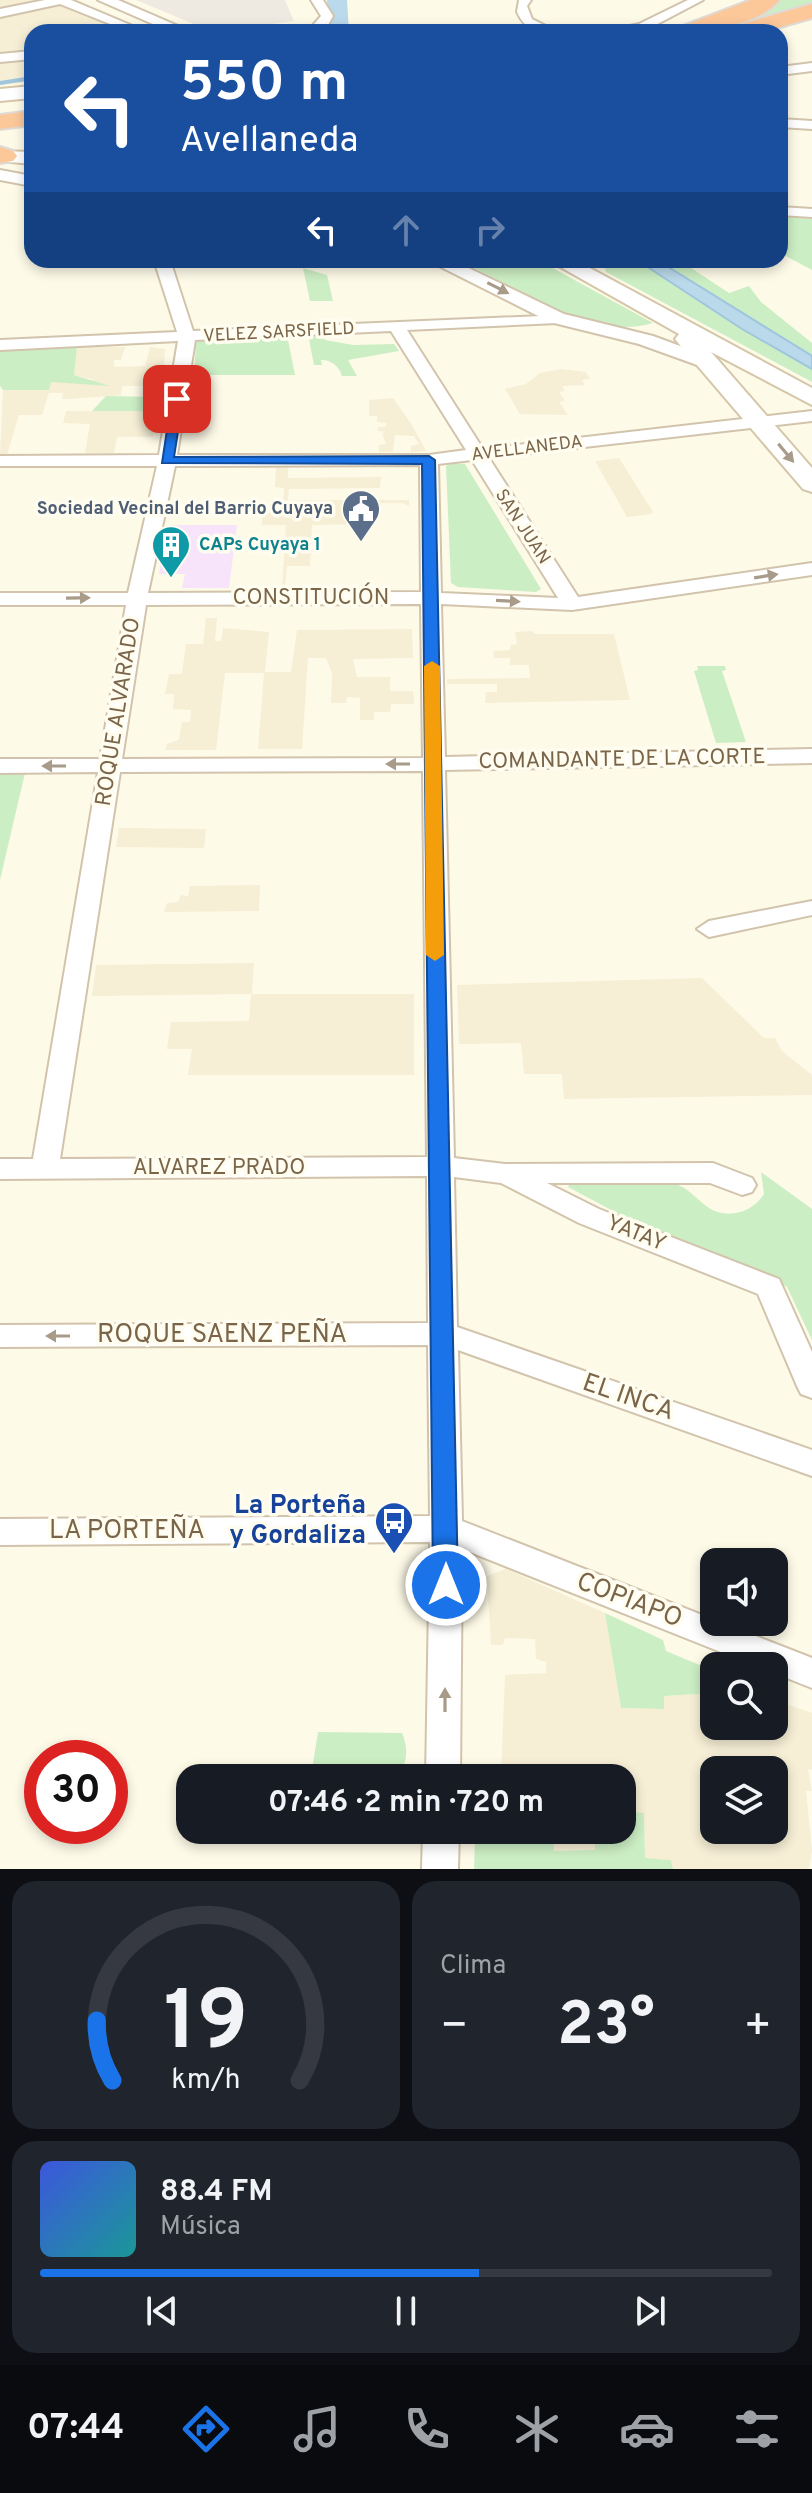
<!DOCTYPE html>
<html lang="es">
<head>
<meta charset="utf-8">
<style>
  :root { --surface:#171b24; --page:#20242c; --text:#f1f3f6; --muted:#9ea1a6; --line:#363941; --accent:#1a73e8 }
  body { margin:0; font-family:Overpass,sans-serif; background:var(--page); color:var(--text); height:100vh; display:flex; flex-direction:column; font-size:30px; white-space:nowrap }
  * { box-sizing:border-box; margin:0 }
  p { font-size:26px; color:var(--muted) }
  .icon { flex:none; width:44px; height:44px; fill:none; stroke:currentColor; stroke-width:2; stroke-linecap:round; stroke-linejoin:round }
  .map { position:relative; height:1869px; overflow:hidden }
  .panel { display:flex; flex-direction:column; gap:12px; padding:12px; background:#0d0f14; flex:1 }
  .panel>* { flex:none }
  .top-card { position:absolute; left:24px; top:24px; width:764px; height:244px; border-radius:24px; box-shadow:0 4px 12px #0003; background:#1a4fa0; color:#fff; overflow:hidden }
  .buttons { position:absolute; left:700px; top:1548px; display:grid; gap:16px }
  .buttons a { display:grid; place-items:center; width:88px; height:88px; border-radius:16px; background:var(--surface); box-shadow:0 4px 12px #0003; font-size:40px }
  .speed { position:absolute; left:24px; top:1740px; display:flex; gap:16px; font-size:40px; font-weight:700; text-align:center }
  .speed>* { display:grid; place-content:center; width:104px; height:104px; border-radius:50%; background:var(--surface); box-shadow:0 4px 12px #0003; line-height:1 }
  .speed .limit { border:12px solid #d22; background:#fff; color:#111 }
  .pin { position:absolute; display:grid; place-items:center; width:68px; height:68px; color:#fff; margin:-34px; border-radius:16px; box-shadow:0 4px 12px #0006 }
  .me { position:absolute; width:88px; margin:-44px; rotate:0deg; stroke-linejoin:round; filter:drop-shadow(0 0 6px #0008) }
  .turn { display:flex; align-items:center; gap:28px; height:168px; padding:0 24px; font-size:36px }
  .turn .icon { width:104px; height:104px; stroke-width:2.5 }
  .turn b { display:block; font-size:56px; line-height:68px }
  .lanes { display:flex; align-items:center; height:76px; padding:0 24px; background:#0003; justify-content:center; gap:40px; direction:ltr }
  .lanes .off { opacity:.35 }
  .big { font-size:60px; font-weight:700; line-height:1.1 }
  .panel .tile { flex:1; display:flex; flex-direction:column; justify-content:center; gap:12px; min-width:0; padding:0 28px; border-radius:24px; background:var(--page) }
  .panel .dial { align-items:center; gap:0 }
  .dial svg { height:208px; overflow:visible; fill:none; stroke:var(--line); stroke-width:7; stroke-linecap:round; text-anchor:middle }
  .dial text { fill:var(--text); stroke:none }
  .song { display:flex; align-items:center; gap:24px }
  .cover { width:96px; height:96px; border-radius:12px; background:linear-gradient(135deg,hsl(230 70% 55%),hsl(180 70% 35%)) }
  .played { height:8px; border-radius:4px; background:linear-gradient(90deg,var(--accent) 60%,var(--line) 60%) }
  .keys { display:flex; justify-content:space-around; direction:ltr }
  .heat { display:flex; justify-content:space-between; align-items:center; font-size:44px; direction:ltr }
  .panel .tiles { flex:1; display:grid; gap:12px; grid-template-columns:1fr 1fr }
  .tile:last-child { grid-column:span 2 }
  .trip { position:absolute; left:176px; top:1764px; width:460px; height:80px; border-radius:24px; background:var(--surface); box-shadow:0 4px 12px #0003; font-weight:700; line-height:80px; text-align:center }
  .tab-bar { display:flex; height:128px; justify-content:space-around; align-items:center; background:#090b0e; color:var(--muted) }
  .tab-bar .icon { width:56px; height:56px }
  .tab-bar .on { color:var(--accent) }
  .tab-bar b { font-size:36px; color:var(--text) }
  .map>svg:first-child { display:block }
  .residential { fill:#f6eed5; fill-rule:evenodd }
  .industrial { fill:#efeae1 }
  .education { fill:#f7e4fb }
  .green { fill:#cceec4 }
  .water { fill:#bad9ea; stroke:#9fc6dd; stroke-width:2 }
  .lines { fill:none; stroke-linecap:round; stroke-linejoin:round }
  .stream { stroke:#9fc6dd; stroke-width:4 }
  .river { fill:#bad9ea; fill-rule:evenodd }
  .minor-casing { stroke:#d2c4ac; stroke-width:4 }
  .tertiary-casing { stroke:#d2c4ac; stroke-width:4 }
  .secondary-casing { stroke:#d5c6a9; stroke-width:4 }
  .motorway-casing { stroke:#dfdad3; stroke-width:4 }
  .minor { fill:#fff; fill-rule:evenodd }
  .tertiary { fill:#fff; fill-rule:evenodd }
  .secondary { fill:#fff; fill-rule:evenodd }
  .motorway { fill:#fcc89a; fill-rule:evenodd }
  .oneway { fill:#a99b89 }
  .route { fill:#1a73e8; stroke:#114b97; stroke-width:2 }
  .slow { fill:#f59e0b }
  .labels { text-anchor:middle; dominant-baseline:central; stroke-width:7; stroke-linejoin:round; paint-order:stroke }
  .far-street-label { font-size:18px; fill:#7b6549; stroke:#fffcf0 }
  .far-service-label { font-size:18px; font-weight:bold; fill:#4e5e75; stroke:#fffcf0; text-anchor:end }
  .far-culture-label { font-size:18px; font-weight:bold; fill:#0d838f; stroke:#fffcf0; text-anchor:start }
  .street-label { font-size:22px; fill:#7b6549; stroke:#fffcf0 }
  .near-street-label { font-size:26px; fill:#7b6549; stroke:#fffcf0 }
  .near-transit-label { font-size:26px; font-weight:bold; fill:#164399; stroke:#fffcf0; text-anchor:end }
</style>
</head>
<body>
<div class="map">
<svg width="812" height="1869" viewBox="0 0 812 1869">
  <rect width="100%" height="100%" fill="#fefae8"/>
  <path class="residential" d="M 0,0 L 50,0 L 132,32 L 32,32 L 32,82 L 0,85 Z
    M 77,347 L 125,347 L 121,360 L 114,360 L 114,367 L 145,366 L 150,347 L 165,349 L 163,386 L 122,386 L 121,395 L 69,399 L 62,399 L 63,393 L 49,393 L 42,415 L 19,415 L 7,455 L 0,455 L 3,390 L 49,390 L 50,382 L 96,380 L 74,375 Z
    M 561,369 L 586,372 L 590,379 L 582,380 L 585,385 L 562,386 L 565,391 L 559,392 L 565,401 L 559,402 L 568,415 L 520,414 L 505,389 L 526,384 L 540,373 Z
    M 393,398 L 412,425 L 426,451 L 411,452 L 411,446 L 419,444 L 414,436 L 395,435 L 393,452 L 379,452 L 379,445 L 386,444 L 382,433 L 387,432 L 378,431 L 378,427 L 385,427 L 387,423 L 377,422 L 377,416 L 369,416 L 369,400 Z
    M 66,411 L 158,411 L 153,437 L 117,437 L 114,453 L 85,453 L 90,424 L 63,423 Z
    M 619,458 L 653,512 L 651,514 L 627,517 L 595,461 Z
    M 276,466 L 288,466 L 288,478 L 381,477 L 380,488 L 289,489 L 288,500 L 409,500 L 409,506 L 402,503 L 381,503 L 380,507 L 351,505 L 350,512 L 360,512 L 360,524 L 312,525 L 310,566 L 287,566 L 285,588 L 282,588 L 286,525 L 262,525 L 262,511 L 283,506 L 284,488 L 275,487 Z
    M 206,618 L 217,618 L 215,641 L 221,641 L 223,628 L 269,632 L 265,672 L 291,672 L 297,630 L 412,629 L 413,658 L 353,659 L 357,677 L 390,677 L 390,691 L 413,691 L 414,704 L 391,704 L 390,712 L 374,712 L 374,720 L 360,720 L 360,698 L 347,697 L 346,703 L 331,703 L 332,673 L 326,658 L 308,658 L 302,749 L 258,749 L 264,673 L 225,673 L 216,750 L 165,750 L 167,744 L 179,740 L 182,722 L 190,722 L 191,710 L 173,709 L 174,694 L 165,694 L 169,674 L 182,674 L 186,644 L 203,644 Z
    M 532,631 L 535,634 L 614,634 L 630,700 L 485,703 L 486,692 L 497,692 L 497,684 L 447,684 L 447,679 L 530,678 L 529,665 L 510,665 L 510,658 L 494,658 L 493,651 L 510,650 L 511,645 L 517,644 L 515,632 Z
    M 119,828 L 206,829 L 204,848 L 116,847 Z
    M 260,885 L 259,911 L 164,912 L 167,903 L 178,902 L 181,895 L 188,896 L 190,886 Z
    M 254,963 L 252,994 L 414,994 L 414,1075 L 188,1075 L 192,1049 L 167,1049 L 171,1022 L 249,1021 L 251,994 L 92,996 L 96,965 Z
    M 702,978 L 764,1038 L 775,1038 L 782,1051 L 812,1075 L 812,1095 L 564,1099 L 562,1074 L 524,1074 L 521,1043 L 459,1044 L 457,985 Z
    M 506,1569 L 605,1613 L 621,1708 L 664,1709 L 664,1696 L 714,1693 L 714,1726 L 774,1726 L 774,1700 L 812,1713 L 812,1769 L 808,1770 L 812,1791 L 806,1791 L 812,1850 L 809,1869 L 673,1869 L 671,1860 L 645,1858 L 644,1814 L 622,1811 L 622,1778 L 501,1778 L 505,1675 L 546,1673 L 546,1662 L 536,1659 L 535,1639 L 505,1638 L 503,1645 L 491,1645 L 487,1576 ZM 714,1770 L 774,1770 L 774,1830 L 714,1830 Z
    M 553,1830 L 621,1830 L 621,1832 L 595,1831 L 596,1850 L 554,1851 Z"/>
  <path class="industrial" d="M 136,0 L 285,0 L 294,21 L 213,32 Z"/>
  <path class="education" d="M 167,525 L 237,525 L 229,588 L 182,588 L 185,574 L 159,574 Z"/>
  <path class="green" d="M 776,0 L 812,0 L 812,3 L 719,32 L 702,32 L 725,26 Z
    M 780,216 L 812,219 L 812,270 L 780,253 Z
    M 456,260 L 538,260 L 653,323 C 587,343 515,283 456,260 Z
    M 603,260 L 637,260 L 742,329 L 812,369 L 812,382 L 606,272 Z
    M 657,260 L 679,260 L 729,293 L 749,286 L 761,302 L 812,343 L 812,356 Z
    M 303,268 L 327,275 L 333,301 L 310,301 Z
    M 308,334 L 323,335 L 325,340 L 353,345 L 394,344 L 399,351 L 348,360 L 357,376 L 342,376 C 340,367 330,359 321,360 L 322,365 L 314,365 Z
    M 287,335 L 295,375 L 194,375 L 196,343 L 202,339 Z
    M 77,347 L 74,375 L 110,386 L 51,382 L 49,390 L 3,390 L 0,386 L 0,349 Z
    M 106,396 L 160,397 L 158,411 L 92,411 Z
    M 453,463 L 465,464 L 541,589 L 536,592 L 458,587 L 451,583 L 446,466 Z
    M 697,666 L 725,666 L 726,670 L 722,671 L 746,742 L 716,743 L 694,671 L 698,670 Z
    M 25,773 L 0,880 L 0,774 Z
    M 761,1172 L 812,1209 L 812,1340 L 787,1287 L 763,1272 L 628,1219 L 568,1187 L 571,1181 C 598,1182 649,1177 673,1183 C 688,1187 697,1200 709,1208 C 728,1220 753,1212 764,1194 Z
    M 605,1613 L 663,1640 L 666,1651 L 714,1671 L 714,1693 L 664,1696 L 664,1709 L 621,1708 Z
    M 318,1732 L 402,1733 C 409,1750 407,1762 398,1778 L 210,1778 L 311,1776 Z
    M 622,1811 L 644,1813 L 645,1858 L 671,1860 L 673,1869 L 474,1869 L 475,1839 L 498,1830 L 553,1830 L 554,1851 L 595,1850 L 595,1831 L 621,1832 Z"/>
  <path class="water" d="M 637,260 L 657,260 L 812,356 L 812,369 L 742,329 Z"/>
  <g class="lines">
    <path class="stream" d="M 330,25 L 338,25
      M 263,32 L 312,26
      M 0,83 L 32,78"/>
    <path class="river" d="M 327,0 L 347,0 L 349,32 L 329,32 Z"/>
    <defs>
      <path id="minor" d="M 45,0 L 71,0 L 147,32 L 130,32 L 60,4 L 0,17 L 0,9 Z
        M 311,0 L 323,0 L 333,16 L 324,32 L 307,32 L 321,16 Z
        M 519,0 L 531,0 L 527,6 L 532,19 L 558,32 C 538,32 526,32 517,12 Z
        M 688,0 L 703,0 L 646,30 L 601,32 L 639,24 Z
        M 32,51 L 32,59 L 0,62 L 0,54 Z
        M 812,63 L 812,71 L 780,75 L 780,67 Z
        M 780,119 L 812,121 L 812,129 L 780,127 Z
        M 780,207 L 812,209 L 812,217 L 780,215 Z
        M 154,260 L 170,260 L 193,331 L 563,315 L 563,321 L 557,323 L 407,330 L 483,449 L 812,411 L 812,421 L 489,458 L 578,597 L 812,563 L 812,575 L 572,610 L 441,604 L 445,757 L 812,749 L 812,763 L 445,770 L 454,1158 L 505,1164 L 713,1163 L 752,1178 L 756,1185 L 752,1192 L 742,1195 L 710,1183 L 547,1183 L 599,1209 L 779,1279 L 812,1352 L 812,1398 L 801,1394 L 797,1386 L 758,1294 L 579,1223 L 501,1183 L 454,1177 L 457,1327 L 812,1450 L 812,1476 L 458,1350 L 462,1521 L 812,1658 L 812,1688 L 774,1673 L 774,1666 L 756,1666 L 462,1549 L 460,1778 L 426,1778 L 430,1542 L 0,1545 L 0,1519 L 430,1516 L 428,1345 L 0,1347 L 0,1325 L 428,1323 L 427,1176 L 0,1179 L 0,1159 L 33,1159 L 98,772 L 0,773 L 0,759 L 100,759 L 126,605 L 0,605 L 0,593 L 128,593 L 157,466 L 0,466 L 0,456 L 159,455 L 178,341 L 0,350 L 0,340 L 177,332 ZM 391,331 L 466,450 L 429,455 L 177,455 L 195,340 ZM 472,460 L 558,598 L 441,593 L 438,464 ZM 420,465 L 421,592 L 148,593 L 175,466 ZM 421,604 L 423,758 L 122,759 L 146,605 ZM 423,771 L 427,1157 L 60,1159 L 120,772 Z
        M 812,901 L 812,915 L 709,937 L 697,929 L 709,921 Z
        M 423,1830 L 459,1830 L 458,1869 L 422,1869 Z"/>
      <path id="tertiary" d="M 98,0 L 118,0 L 192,32 L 171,32 Z
        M 0,170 L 32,176 L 32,186 L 0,180 Z
        M 427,260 L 452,260 L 564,314 L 653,336 L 718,360 L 721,364 L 711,370 L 639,344 L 550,322 Z"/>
      <path id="secondary" d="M 32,86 L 32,98 L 0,101 L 0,89 Z
        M 0,151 L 32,152 L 32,164 L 0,161 Z
        M 548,260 L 575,260 L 812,388 L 812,405 L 711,352 L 812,468 L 812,492 L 803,489 L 679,344 L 675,339 L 679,334 Z"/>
      <path id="motorway" d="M 751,0 L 779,0 C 759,25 707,32 677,32 L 680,27 Z
        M 812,4 L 812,18 L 763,32 L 728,32 L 731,27 Z
        M 32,111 L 32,125 L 0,129 L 0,115 Z
        M 0,147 L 13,151 L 17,156 L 13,161 L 0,163 Z"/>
    </defs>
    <use href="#minor" class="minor-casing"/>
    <use href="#tertiary" class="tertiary-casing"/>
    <use href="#secondary" class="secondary-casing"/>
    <use href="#motorway" class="motorway-casing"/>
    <use href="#minor" class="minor"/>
    <use href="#tertiary" class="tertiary"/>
    <use href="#secondary" class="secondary"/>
    <use href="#motorway" class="motorway"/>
  </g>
  <defs><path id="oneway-solid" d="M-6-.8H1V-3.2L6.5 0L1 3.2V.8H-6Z" transform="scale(2)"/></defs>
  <g class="oneway">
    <use href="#oneway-solid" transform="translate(498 288) rotate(27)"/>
    <use href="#oneway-solid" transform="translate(786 453) rotate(50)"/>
    <use href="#oneway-solid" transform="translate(766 576) rotate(-9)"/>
    <use href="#oneway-solid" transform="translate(78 598) rotate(-1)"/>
    <use href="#oneway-solid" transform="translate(508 601) rotate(3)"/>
    <use href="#oneway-solid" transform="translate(398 764) rotate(180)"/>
    <use href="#oneway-solid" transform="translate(54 766) rotate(-180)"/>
    <use href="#oneway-solid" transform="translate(58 1336) rotate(180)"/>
    <use href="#oneway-solid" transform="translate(445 1700) rotate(-90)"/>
  </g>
  <path class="route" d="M 172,397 L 183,399 L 174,457 L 429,456 L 435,460 L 458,1585 L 455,1592 L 446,1595 L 437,1592 L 433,1585 L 422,464 L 162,463 Z"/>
  <path class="slow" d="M 432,661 L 440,666 L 444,955 L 435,961 L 426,955 L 424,666 Z"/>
  <defs>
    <symbol id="civic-pin" viewBox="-11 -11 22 30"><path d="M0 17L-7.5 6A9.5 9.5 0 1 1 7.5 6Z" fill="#5c6f8a" stroke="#fffcf0"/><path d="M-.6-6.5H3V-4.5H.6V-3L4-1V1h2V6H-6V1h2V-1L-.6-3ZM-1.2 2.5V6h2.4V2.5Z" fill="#fff"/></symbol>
    <symbol id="building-pin" viewBox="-11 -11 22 30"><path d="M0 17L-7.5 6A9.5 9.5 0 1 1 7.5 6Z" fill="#0f9aa8" stroke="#fffcf0"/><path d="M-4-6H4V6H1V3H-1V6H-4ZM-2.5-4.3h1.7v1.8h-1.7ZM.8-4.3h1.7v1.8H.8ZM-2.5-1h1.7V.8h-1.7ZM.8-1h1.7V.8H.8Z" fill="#fff"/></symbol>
    <symbol id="bus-pin" viewBox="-11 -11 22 30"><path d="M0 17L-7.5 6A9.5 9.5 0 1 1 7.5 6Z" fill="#1a4fb4" stroke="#fffcf0"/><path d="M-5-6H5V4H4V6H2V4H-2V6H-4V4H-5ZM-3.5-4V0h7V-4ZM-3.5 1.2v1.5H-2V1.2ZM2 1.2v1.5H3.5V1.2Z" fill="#fff"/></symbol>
  </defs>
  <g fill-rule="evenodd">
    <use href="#civic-pin" x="339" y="487" width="44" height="60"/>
    <use href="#building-pin" x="149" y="523" width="44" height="60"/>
    <use href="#bus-pin" x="372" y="1499" width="44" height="60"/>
  </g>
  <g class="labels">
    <g class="far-street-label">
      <text transform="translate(279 333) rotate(-3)">VELEZ SARSFIELD</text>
      <text transform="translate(527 449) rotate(-7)">AVELLANEDA</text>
      <text transform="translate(522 527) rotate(57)">SAN JUAN</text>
    </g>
    <g class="far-service-label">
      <text x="333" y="509">Sociedad Vecinal del Barrio Cuyaya</text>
    </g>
    <g class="far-culture-label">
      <text x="199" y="545">CAPs Cuyaya 1</text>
    </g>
    <g class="street-label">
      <text x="311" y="598">CONSTITUCIÓN</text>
      <text transform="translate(119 712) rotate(-81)">ROQUE ALVARADO</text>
      <text transform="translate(622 760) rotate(-1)">COMANDANTE DE LA CORTE</text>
      <text x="219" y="1168">ALVAREZ PRADO</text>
      <text transform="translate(636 1234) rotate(22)">YATAY</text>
    </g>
    <g class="near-street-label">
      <text x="222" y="1335">ROQUE SAENZ PEÑA</text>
      <text transform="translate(628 1398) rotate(19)">EL INCA</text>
      <text x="127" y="1531">LA PORTEÑA</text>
      <text transform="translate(629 1601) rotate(21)">COPIAPO</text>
    </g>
    <g class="near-transit-label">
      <text x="366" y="1506">La Porteña<tspan x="366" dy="30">y Gordaliza</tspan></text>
    </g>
  </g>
</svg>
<div class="buttons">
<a><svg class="icon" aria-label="sound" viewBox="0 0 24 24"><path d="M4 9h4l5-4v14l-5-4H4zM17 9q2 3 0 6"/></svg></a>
<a><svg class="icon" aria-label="search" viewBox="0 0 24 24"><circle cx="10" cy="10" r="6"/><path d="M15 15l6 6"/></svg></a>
<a><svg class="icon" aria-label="layers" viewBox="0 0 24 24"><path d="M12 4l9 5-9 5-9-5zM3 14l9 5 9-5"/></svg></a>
</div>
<div class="speed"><div class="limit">30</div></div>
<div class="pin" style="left:177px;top:399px;background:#d93025"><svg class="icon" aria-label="arrive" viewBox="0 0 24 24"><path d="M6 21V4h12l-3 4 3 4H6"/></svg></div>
<svg class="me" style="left:446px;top:1585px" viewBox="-20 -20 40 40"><circle r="17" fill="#1a73e8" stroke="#fff" stroke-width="3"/><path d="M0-11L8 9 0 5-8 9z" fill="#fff"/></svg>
<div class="trip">07:46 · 2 min · 720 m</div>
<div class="top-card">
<div class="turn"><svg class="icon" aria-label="left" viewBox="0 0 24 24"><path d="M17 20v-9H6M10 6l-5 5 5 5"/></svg><div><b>550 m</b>Avellaneda</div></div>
<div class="lanes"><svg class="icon" aria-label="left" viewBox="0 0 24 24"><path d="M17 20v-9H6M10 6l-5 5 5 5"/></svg><svg class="icon off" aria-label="ahead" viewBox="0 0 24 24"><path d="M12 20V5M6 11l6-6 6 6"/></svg><svg class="icon off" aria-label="right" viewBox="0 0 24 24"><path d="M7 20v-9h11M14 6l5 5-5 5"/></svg></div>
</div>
</div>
<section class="panel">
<div class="tiles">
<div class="tile dial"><svg viewBox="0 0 100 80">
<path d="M14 69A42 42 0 1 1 86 69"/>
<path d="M14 69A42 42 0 0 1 8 46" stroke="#1a73e8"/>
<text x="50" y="56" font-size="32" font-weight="700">19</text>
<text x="50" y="72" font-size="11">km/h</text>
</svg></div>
<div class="tile"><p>Clima</p>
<div class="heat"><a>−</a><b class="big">23°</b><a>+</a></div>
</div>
<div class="tile">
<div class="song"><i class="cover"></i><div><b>88.4 FM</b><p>Música</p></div></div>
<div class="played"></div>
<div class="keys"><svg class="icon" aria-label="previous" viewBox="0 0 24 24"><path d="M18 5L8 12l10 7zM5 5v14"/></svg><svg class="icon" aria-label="pause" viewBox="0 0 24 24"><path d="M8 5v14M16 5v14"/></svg><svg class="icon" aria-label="next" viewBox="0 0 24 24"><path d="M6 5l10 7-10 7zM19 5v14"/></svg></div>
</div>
</div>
</section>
<nav class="tab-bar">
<b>07:44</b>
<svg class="icon on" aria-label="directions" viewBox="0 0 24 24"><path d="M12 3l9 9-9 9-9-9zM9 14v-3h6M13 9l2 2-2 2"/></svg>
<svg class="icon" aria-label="music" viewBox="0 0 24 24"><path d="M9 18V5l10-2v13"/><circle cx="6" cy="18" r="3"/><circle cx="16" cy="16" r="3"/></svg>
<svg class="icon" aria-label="phone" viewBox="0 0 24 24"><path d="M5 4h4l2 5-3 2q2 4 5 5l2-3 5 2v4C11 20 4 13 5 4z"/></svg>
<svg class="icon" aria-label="climate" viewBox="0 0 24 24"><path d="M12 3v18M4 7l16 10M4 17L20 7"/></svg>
<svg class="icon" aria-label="car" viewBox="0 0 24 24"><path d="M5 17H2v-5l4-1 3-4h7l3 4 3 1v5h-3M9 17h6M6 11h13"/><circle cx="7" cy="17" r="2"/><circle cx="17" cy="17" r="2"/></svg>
<svg class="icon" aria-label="filters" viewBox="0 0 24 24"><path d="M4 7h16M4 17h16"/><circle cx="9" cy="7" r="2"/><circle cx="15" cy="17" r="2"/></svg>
</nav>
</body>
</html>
